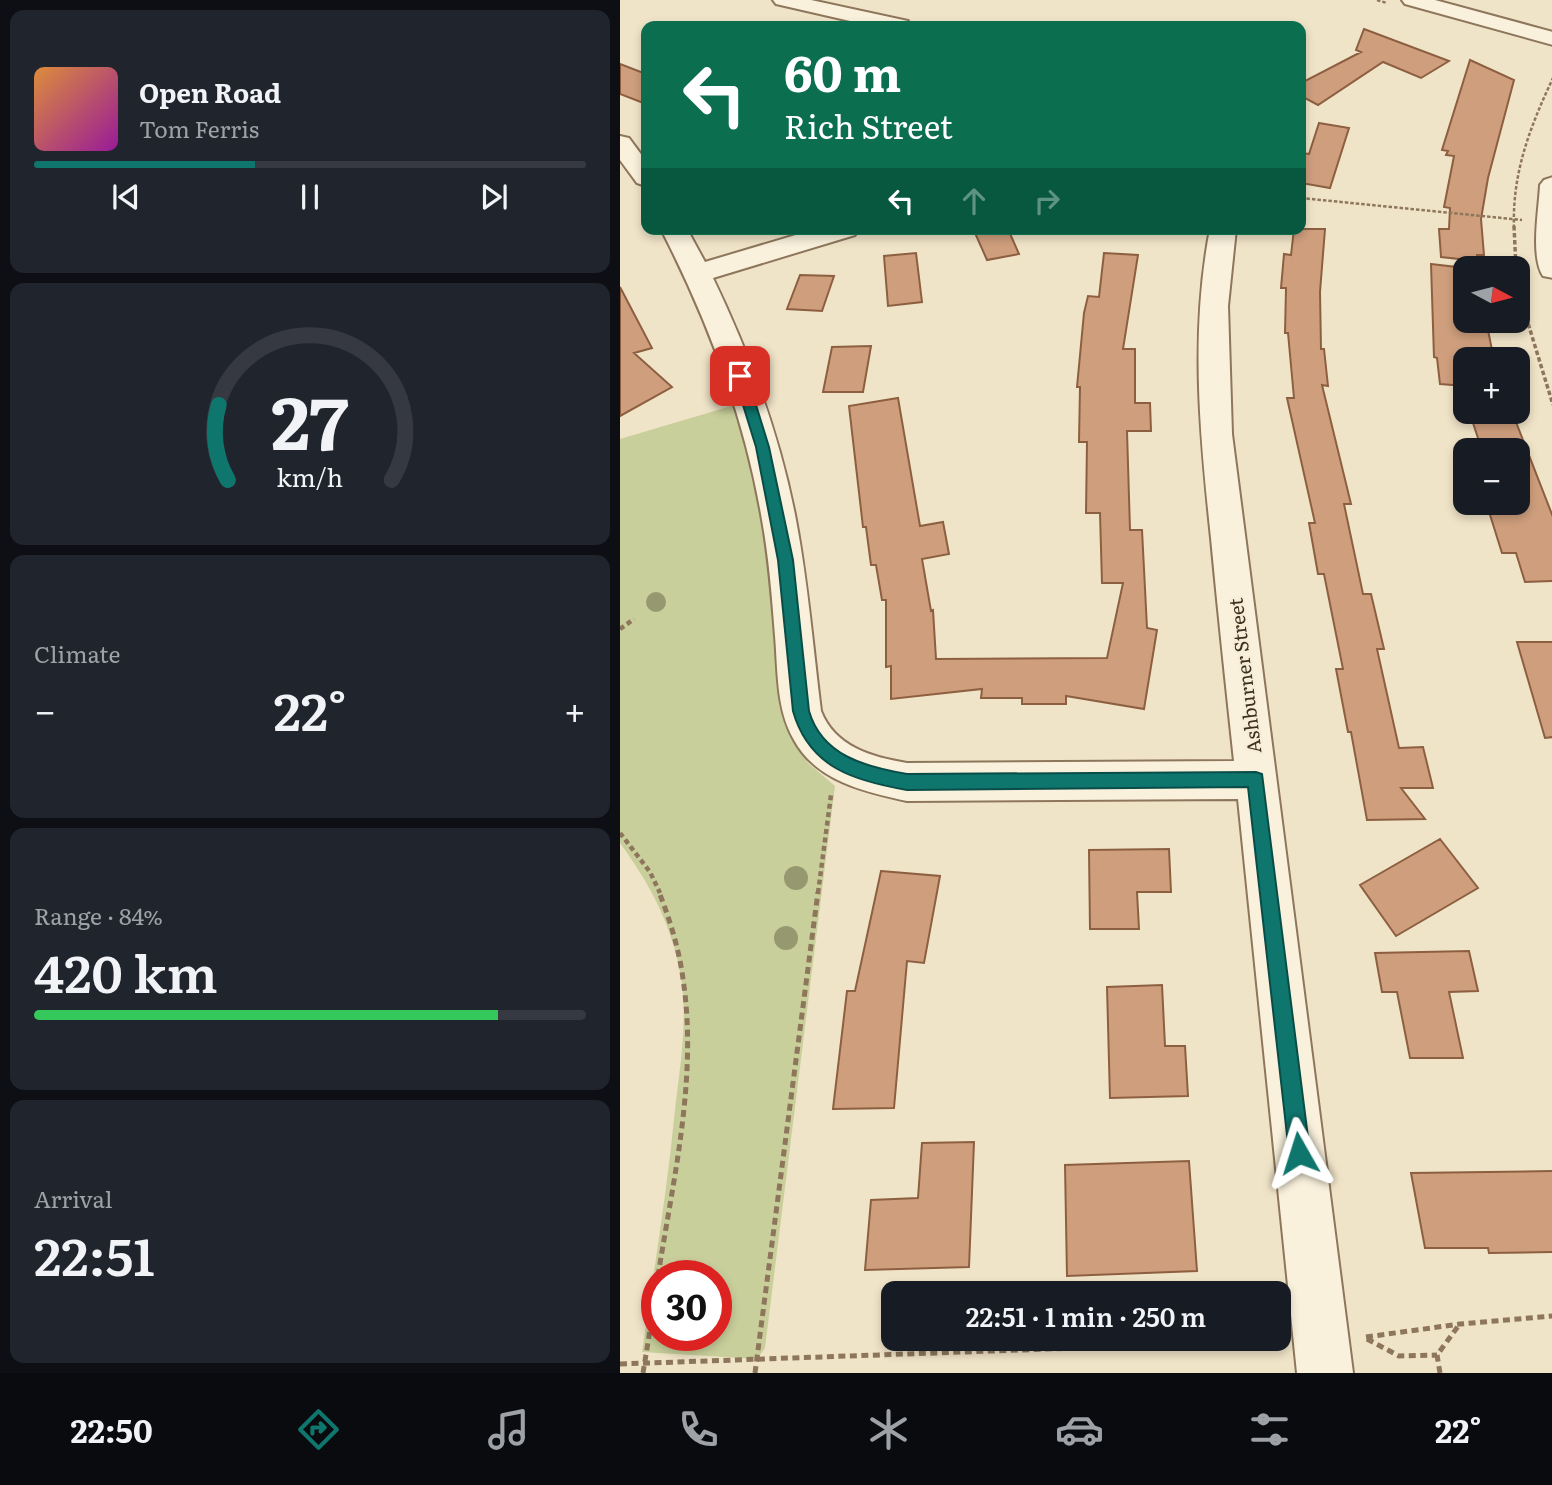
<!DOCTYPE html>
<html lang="en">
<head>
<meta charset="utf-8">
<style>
  :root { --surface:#171b24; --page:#20242c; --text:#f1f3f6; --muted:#9ea1a6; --line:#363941; --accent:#0f766e }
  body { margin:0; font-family:Literata,serif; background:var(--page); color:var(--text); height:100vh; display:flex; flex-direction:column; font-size:26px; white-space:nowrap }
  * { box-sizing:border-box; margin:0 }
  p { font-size:23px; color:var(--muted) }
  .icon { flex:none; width:38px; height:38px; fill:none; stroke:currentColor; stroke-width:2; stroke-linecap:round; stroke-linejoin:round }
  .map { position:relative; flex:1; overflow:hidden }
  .sheet { display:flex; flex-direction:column; gap:10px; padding:10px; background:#0d0f14; width:620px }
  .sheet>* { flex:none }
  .banner { position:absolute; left:21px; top:21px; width:665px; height:214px; border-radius:14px; box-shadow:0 4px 10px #0003; background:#0b6e4f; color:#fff; overflow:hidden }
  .needle { width:46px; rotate:97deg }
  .fabs { position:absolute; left:833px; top:256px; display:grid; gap:14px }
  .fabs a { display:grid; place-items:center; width:77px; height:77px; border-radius:14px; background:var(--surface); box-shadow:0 4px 10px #0003; font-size:35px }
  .speed { position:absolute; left:21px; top:1260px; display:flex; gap:14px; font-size:35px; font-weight:700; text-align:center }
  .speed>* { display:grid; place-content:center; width:91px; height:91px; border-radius:50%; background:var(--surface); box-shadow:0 4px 10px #0003; line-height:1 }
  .speed .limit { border:10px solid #d22; background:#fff; color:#111 }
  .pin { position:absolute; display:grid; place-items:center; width:60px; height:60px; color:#fff; margin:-30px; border-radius:14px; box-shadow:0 4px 10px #0006 }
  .me { position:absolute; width:77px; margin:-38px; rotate:354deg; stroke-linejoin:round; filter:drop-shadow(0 0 5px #0008) }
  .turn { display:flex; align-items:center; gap:24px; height:147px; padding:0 28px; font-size:32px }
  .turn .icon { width:91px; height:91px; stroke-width:2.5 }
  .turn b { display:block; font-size:49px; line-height:60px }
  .lanes { display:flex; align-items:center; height:66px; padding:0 28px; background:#0003; justify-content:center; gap:35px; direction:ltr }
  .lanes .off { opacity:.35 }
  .big { font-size:52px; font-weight:600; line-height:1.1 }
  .sheet .widget { flex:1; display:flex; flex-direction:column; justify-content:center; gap:10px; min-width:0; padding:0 24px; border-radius:14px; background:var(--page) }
  .sheet .dial { align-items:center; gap:0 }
  .dial svg { height:182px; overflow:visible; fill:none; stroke:var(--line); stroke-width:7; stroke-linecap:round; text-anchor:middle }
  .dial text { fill:var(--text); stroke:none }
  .song { display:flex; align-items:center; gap:21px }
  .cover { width:84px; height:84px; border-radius:10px; background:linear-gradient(135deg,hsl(30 70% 55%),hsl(300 70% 35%)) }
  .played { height:7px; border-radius:4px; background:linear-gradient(90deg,var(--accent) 40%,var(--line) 40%) }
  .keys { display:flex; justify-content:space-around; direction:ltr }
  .heat { display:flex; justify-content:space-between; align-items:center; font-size:38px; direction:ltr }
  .charge { height:10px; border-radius:5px; background:linear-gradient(90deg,#34c759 84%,var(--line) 0) }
  .trip { position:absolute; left:261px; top:1281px; width:410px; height:70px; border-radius:14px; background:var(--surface); box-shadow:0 4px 10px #0003; font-weight:600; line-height:70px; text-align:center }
  .dock { display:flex; height:112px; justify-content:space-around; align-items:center; background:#090b0e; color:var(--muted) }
  .dock .icon { width:49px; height:49px }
  .dock .current { color:var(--accent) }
  .dock b { font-size:32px; color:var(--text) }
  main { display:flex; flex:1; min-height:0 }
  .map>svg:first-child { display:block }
  .green { fill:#c9cf9b; fill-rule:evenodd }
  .building { fill:#cf9f7d; stroke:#8d5f41; stroke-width:2 }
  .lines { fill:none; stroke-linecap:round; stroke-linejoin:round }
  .minor-casing { stroke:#8d765c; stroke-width:4 }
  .path-far3 { stroke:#8d765c; stroke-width:2.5; stroke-dasharray:3.5 2; stroke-linecap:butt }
  .path-far2 { stroke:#8d765c; stroke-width:3.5; stroke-dasharray:4.5 2.5; stroke-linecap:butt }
  .path-far1 { stroke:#8d765c; stroke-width:4.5; stroke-dasharray:5 3.5; stroke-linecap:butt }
  .path { stroke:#8d765c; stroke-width:5; stroke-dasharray:7 4.5; stroke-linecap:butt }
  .minor { fill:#faf1dc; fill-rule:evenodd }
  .tree { fill:#96986f }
  .route { fill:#0f766e; stroke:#0a4d48; stroke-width:2 }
  .labels { text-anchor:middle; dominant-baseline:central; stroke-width:5; stroke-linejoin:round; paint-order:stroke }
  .street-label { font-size:19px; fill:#3d2e20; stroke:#f7eed8 }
</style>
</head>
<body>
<main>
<section class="sheet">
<div class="widget">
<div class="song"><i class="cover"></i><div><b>Open Road</b><p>Tom Ferris</p></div></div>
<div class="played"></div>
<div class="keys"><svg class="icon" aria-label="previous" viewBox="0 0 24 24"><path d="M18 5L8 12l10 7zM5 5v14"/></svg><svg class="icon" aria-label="pause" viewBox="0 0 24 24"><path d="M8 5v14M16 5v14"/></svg><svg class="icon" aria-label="next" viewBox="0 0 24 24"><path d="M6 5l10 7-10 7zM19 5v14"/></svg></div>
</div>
<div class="widget dial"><svg viewBox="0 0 100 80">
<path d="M14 69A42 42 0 1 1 86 69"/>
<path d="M14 69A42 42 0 0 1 10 36" stroke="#0f766e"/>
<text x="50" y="56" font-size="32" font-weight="700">27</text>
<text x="50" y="72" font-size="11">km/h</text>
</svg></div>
<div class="widget"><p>Climate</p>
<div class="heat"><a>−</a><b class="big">22°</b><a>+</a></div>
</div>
<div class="widget"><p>Range · 84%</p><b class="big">420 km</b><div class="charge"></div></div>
<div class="widget"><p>Arrival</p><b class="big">22:51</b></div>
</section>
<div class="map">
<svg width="933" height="1373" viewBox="0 0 933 1373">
  <rect width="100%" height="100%" fill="#f0e4c8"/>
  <path class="green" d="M 118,404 L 137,468 L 168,724 L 188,763 L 215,786 L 145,1348 L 137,1359 L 22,1352 C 34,1271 47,1191 55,1110 C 60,1066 68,1021 61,977 C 52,925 30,884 0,843 L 0,439 ZM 37,1276 L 96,1276 L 96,1335 L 37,1335 Z"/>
  <path class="building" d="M 744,29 L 829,61 L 801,78 L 763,62 L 698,105 L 681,96 L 681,83 L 741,52 L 736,50 Z
    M 850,60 L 894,80 L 868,178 L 861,219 L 864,255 L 857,255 L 858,261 L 821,257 L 819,229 L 829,229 L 830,208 L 824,207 L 834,156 L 826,155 L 828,151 L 822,150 Z
    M 0,64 L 26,74 L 26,104 L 0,94 Z
    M 699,123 L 729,128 L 710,188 L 681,183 L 681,153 L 689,154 Z
    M 373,229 L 388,229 L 399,254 L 367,260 L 355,233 Z
    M 674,229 L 705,229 L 700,292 L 701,349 L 704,349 L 708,386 L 702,385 L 731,504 L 724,504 L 743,594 L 751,594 L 764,649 L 757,649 L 779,748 L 803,747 L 813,788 L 781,788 L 805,819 L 747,820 L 731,732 L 728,732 L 716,669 L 723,669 L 704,574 L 698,574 L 689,523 L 695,523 L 667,398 L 674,398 L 668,333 L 665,333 L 666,288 L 661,288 L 664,254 L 671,255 Z
    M 296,253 L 302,302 L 268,306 L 264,256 Z
    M 484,253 L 518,255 L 503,349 L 515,349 L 515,403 L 530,403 L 531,431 L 507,431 L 510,530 L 522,530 L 527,628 L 537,630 L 524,709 L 446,696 L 446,704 L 402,704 L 402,698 L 361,698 L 362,689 L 271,699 L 271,666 L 266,667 L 266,600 L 262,600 L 256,565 L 251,565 L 246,527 L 243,527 L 229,406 L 278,398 L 300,526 L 323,522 L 329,554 L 302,559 L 311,611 L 313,610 L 316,659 L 487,658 L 503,583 L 482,583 L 480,513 L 466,513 L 467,442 L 459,442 L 460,387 L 457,387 L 464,313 L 468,296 L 479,297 Z
    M 811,264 L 845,268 L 845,320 L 866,320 L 873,355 L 845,353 L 845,386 L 820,384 L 817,358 L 814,357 Z
    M 180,275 L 214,276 L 202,311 L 167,309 Z
    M 0,287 L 32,348 L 14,353 L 52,387 L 0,416 Z
    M 251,346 L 243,392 L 203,392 L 212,347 Z
    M 896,422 L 933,517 L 933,581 L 905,582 L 896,553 L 882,553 L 866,502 L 898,502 L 898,450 L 862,450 L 853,423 Z
    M 897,642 L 933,642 L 933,737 L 925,738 Z
    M 820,839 L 858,888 L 776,936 L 740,885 Z
    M 549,849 L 551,892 L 517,892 L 519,929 L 470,929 L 469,850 Z
    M 261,871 L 320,876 L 304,963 L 287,961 L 274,1108 L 213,1109 L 227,991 L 235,991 Z
    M 849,951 L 858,991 L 829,992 L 843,1058 L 790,1058 L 777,992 L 762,992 L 755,953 Z
    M 542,985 L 545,1046 L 565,1046 L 568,1096 L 490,1098 L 487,987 Z
    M 354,1142 L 349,1267 L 245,1270 L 251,1200 L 298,1198 L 302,1143 Z
    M 569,1161 L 577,1271 L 447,1276 L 445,1165 Z
    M 933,1171 L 933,1252 L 869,1253 L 868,1248 L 805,1248 L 791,1173 Z"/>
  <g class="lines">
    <defs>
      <path id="minor" d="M 153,0 L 191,0 L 288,21 L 291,26 L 252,26 L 156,4 Z
        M 782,0 L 815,0 L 933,32 L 933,45 L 785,4 Z
        M 0,136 L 9,138 L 26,161 L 26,186 L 17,183 L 0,160 Z
        M 933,177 L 933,278 L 923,276 C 910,256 919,209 920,185 L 924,180 Z
        M 41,229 L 67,229 L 85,262 L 196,229 L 239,229 L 235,235 L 93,278 C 130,355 160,436 176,520 C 188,583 193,647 201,711 C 215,747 252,757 287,763 L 614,761 C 606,687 598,613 591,538 C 580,435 570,332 590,229 L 616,229 L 608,306 L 612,434 L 733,1373 L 677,1373 L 618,799 L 287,801 C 245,792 196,781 174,740 C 156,709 158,671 155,636 C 152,597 149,558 142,520 C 125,418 88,321 41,229 Z"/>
    </defs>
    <use href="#minor" class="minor-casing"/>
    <path class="path-far3" d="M 757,0 L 767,3
      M 681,198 L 902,220
      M 894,228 C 892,173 910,127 933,78"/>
    <path class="path-far2" d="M 894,226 L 896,268
      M 898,276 L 904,310 L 933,405"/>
    <path class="path-far1" d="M 0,629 L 14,619
      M 0,833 L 30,872 L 40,893
      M 198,893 L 211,795"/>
    <path class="path" d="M 38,1276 C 53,1180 78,1077 63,979 C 59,949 50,920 39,892
      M 746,1337 L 840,1324 L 933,1316
      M 747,1339 L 779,1356 L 817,1355
      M 0,1364 L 657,1341
      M 23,1373 L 37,1287
      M 135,1373 L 198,892
      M 820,1373 L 817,1355 L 839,1325"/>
    <use href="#minor" class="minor"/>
  </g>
  <g class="tree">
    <circle cx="36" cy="602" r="10"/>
    <circle cx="176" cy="878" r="12"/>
    <circle cx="166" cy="938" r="12"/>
  </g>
  <path class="route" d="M 120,372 L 127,376 L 149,447 L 173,560 L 189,711 C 202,756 246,767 287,774 L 636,772 L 642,774 L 690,1153 L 687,1160 L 679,1163 L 672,1160 L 669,1153 L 628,787 L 287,790 C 235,781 189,768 173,711 L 158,560 L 136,447 L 114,376 Z"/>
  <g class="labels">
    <g class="street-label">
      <text transform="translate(624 676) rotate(-97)">Ashburner Street</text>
    </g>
  </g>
</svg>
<div class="fabs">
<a><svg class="needle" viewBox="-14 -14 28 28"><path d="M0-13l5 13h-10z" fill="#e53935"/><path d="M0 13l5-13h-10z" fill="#9ea1a6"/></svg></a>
<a>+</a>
<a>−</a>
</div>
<div class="speed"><div class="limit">30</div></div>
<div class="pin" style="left:120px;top:376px;background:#d93025"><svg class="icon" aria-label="arrive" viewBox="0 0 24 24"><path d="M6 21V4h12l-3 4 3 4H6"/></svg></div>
<svg class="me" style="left:679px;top:1153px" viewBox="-20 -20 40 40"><path d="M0-17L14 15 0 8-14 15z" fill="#0f766e" stroke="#fff" stroke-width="4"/></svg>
<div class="trip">22:51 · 1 min · 250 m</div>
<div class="banner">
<div class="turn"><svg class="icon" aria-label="left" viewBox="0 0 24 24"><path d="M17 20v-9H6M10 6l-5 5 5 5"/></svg><div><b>60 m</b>Rich Street</div></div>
<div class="lanes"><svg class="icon" aria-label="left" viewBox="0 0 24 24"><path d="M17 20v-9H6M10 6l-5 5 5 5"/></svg><svg class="icon off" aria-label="ahead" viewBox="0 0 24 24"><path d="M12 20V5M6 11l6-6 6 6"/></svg><svg class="icon off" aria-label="right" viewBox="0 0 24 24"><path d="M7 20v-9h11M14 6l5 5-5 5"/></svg></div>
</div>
</div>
</main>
<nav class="dock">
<b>22:50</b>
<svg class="icon current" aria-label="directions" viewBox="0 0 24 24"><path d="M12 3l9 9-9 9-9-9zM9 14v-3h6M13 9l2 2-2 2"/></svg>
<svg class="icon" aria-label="music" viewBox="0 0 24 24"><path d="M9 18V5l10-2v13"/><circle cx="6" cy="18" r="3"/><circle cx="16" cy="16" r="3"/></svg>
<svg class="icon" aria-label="phone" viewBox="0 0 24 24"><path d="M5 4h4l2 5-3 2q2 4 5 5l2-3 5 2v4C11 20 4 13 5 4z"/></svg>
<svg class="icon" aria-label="climate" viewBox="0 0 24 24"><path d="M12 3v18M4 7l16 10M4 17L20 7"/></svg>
<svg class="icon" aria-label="car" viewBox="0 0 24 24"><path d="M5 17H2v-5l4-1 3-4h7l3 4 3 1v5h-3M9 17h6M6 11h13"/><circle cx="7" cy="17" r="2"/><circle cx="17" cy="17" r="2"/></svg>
<svg class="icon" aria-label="filters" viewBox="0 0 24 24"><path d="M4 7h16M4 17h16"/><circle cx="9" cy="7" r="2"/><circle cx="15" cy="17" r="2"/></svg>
<b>22°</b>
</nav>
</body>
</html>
